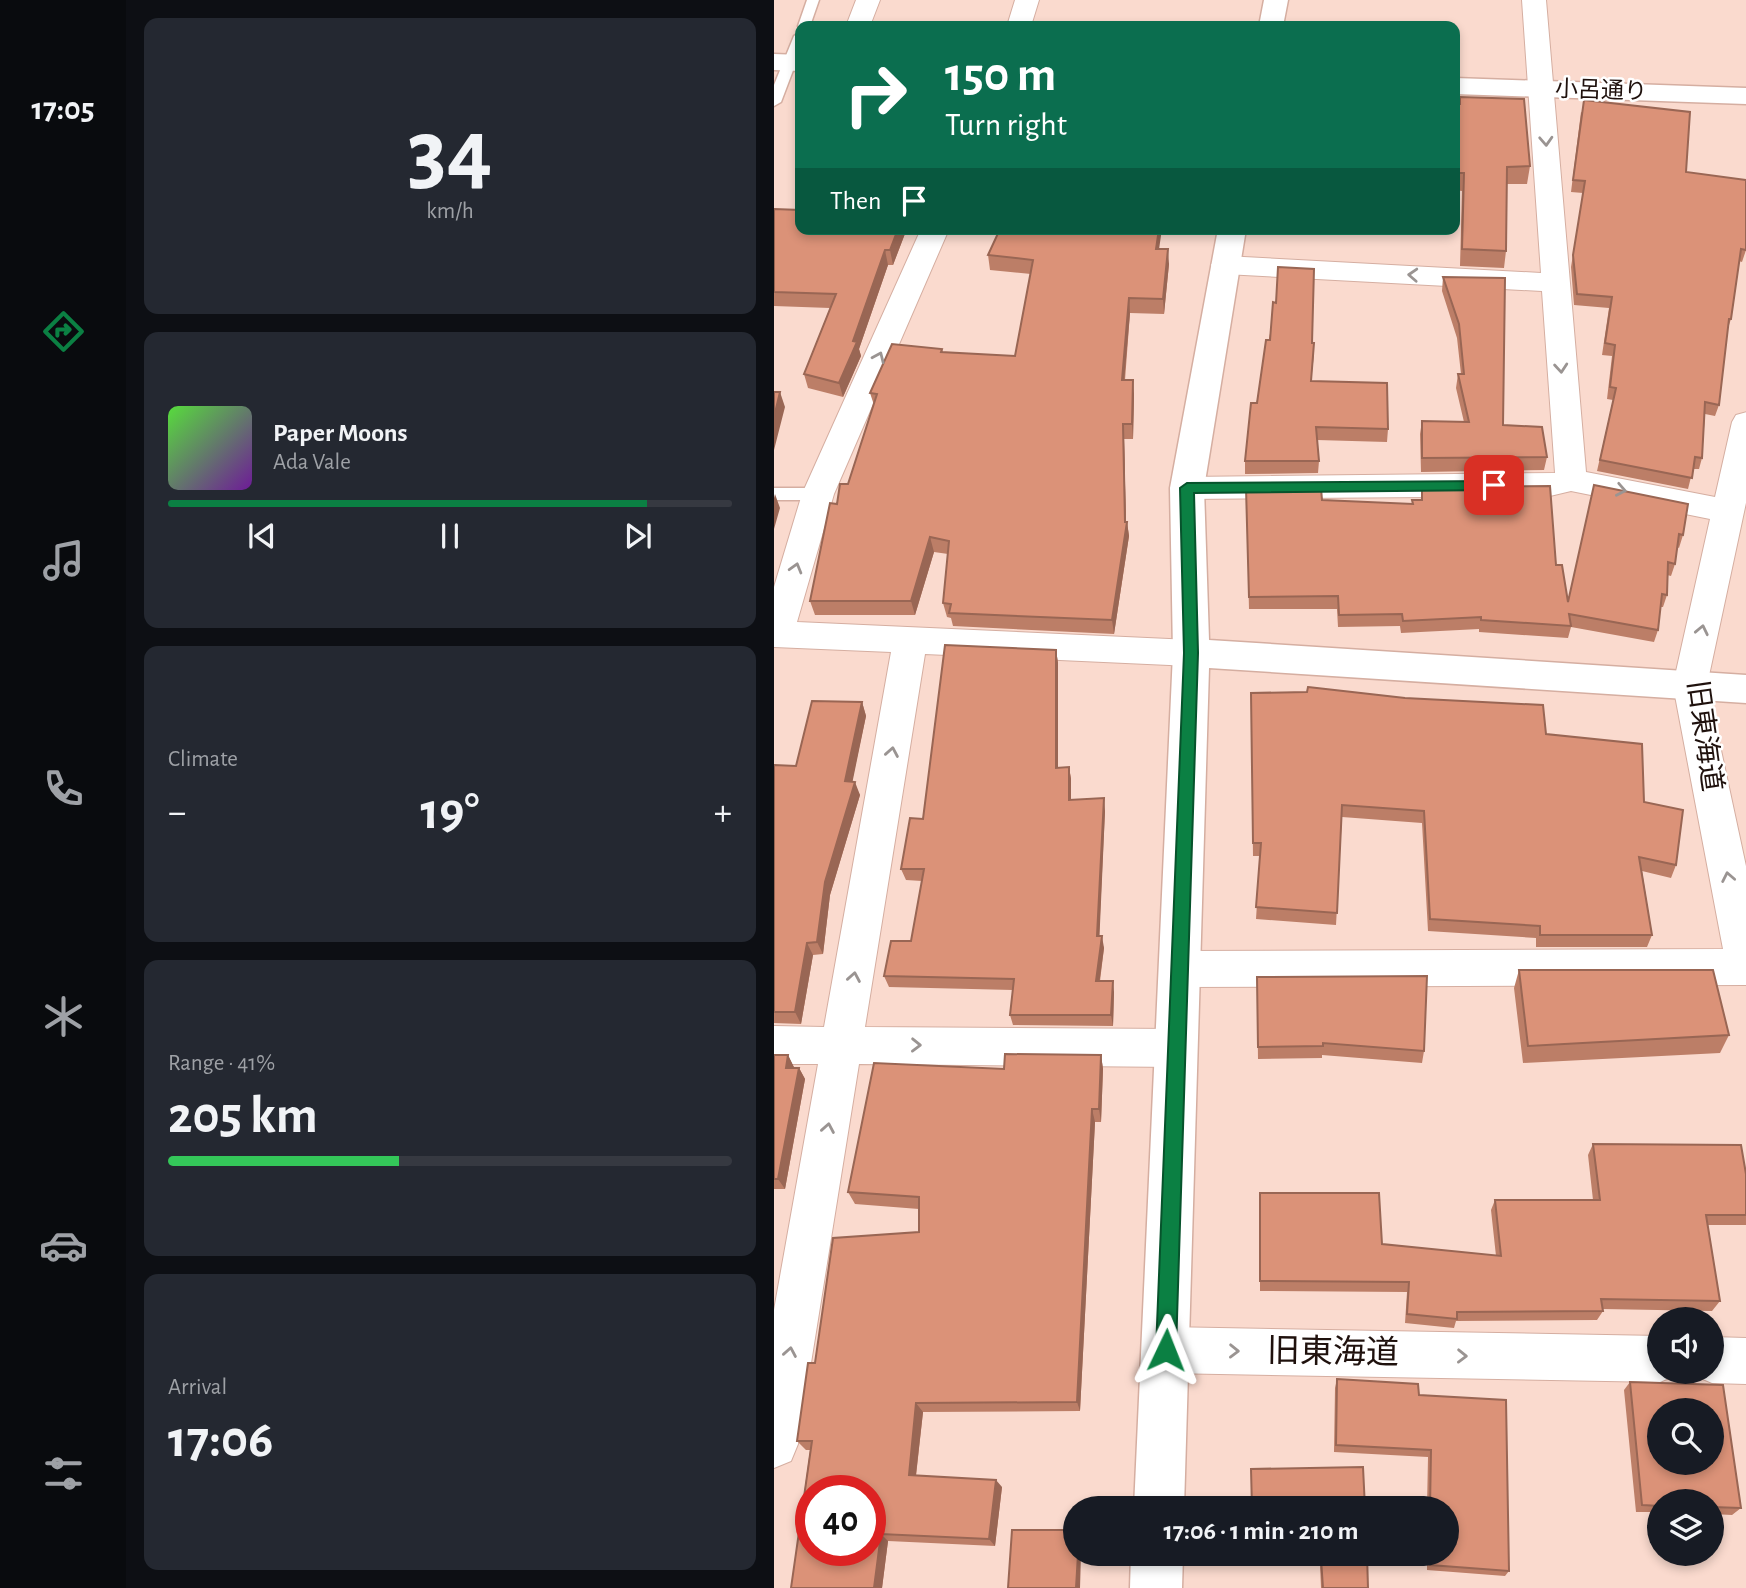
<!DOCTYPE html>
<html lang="en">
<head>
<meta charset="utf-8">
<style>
  :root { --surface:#171b24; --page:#242831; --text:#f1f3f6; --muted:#9ea1a6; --line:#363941; --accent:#0b8043 }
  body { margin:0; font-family:"Alegreya Sans","Noto Sans JP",sans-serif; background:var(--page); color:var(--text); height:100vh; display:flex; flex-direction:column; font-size:26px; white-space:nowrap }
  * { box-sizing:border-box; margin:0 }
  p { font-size:23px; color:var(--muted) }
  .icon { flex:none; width:38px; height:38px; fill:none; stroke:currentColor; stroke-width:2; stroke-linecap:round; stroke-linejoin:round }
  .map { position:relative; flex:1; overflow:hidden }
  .side { display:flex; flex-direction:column; gap:18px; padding:18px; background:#0d0f14; width:648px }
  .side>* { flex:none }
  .banner { position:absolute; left:21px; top:21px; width:665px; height:214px; border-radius:14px; box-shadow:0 4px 10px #0003; background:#0b6e4f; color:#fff; overflow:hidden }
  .fabs { position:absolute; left:873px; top:1307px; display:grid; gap:14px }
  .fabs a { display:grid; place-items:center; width:77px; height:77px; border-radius:50%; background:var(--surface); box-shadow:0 4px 10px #0003; font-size:35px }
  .speed { position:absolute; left:21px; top:1475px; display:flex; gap:14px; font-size:35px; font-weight:700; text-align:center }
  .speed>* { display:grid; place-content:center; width:91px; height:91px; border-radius:50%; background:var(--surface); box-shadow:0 4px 10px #0003; line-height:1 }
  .speed .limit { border:10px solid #d22; background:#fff; color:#111 }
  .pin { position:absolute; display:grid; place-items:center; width:60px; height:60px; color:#fff; margin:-30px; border-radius:14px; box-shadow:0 4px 10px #0006 }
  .me { position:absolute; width:77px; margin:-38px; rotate:2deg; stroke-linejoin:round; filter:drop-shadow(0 0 5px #0008) }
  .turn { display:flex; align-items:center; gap:24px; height:147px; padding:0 35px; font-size:32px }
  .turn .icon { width:91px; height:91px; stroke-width:2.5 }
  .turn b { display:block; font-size:49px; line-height:60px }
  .then { display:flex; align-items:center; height:66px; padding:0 35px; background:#0003; gap:14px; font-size:26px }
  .big { font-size:52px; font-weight:700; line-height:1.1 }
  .side .card { flex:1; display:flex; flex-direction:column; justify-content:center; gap:10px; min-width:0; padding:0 24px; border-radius:14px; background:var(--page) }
  .side .dial { align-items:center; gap:0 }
  .dial b { font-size:91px; line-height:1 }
  .song { display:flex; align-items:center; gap:21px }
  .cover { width:84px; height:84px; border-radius:10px; background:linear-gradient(135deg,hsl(110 70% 55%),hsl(280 70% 35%)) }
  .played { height:7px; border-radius:4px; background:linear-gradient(90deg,var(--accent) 85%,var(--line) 85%) }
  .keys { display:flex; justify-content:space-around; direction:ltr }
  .heat { display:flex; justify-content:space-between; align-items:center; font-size:38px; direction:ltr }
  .charge { height:10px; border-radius:5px; background:linear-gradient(90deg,#34c759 41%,var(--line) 0) }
  .trip { position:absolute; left:289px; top:1496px; width:396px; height:70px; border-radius:35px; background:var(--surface); box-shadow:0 4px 10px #0003; font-weight:700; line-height:70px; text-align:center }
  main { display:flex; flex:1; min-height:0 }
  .dock { display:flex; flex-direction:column; width:126px; justify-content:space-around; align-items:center; background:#090b0e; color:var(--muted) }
  .dock .icon { width:49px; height:49px }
  .dock .on { color:var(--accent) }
  .dock b { font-size:32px; color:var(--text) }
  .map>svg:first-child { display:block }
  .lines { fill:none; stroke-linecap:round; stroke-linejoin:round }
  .lane-casing { stroke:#d5aea1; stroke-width:3 }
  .street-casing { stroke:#d5aea1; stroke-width:2 }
  .secondary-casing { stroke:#d5aea1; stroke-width:3 }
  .lane { fill:#fff; fill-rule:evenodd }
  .street { fill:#fff; fill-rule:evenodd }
  .secondary { fill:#fff; fill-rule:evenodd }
  .wall { fill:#bc7e67 }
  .shaded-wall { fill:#996654 }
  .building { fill:#db9278; stroke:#996654; stroke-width:2; fill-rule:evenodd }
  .oneway { stroke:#9a9492 }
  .route { fill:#0b8043; stroke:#07532c; stroke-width:2 }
  .labels { text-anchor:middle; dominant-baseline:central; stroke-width:5; stroke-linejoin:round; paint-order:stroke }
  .far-street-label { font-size:23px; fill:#1f110d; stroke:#fff }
  .street-label { font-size:28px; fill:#1f110d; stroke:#fff }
  .near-street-label { font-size:33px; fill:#1f110d; stroke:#fff }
</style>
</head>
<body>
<main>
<nav class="dock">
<b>17:05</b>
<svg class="icon on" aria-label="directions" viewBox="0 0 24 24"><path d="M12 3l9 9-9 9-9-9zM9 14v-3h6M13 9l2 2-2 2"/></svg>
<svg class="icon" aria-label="music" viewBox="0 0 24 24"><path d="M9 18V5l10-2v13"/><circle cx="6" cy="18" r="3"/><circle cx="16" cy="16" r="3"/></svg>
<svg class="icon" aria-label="phone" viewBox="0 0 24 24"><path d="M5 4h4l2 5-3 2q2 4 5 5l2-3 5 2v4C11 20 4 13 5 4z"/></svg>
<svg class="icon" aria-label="climate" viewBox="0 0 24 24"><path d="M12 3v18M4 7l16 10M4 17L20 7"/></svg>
<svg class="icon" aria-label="car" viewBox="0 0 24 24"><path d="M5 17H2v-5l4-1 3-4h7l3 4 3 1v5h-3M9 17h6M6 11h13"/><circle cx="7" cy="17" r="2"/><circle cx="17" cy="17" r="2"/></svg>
<svg class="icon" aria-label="filters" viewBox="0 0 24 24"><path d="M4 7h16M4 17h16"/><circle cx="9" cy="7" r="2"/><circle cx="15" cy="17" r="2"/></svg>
</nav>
<section class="side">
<div class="card dial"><b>34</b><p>km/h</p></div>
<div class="card">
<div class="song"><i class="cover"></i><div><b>Paper Moons</b><p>Ada Vale</p></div></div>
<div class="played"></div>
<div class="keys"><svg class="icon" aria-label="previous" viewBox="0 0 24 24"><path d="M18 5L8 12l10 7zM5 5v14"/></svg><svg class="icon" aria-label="pause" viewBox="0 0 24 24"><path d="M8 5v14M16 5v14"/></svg><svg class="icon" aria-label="next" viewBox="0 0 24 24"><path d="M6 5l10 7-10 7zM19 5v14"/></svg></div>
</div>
<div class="card"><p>Climate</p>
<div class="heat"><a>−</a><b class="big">19°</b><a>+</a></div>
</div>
<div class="card"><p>Range · 41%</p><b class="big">205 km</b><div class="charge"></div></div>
<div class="card"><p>Arrival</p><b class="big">17:06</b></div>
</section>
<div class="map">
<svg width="973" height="1588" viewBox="0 0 973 1588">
  <rect width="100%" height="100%" fill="#fadace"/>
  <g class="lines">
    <defs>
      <path id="lane" d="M 33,0 L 45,0 L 36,26 L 26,26 L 26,29 L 24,26 Z
        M 26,32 L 26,52 L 7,102 L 0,106 L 0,85 L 20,36 Z
        M 0,488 L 44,488 L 52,494 L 44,500 L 0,500 Z"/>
      <path id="street" d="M 82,0 L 106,0 L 96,26 L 72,26 Z
        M 241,0 L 265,0 L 257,26 L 233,26 Z
        M 748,0 L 772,0 L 812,472 L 941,497 L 958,422 L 962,415 L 973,412 L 973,498 L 933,685 L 973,871 L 973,985 L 406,987 L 392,981 L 386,969 L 392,957 L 406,951 L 949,949 L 899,685 L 936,519 L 797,491 L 776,496 L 413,499 L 402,496 L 397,488 L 402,480 L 413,477 L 781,473 L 768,291 L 451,274 L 441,271 L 437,265 L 441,259 L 451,256 L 767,273 Z
        M 147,229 L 175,229 L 60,494 L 23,622 L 417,640 L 429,644 L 434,653 L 429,662 L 417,666 L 151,654 L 91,1027 L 403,1029 L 417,1035 L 423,1048 L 417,1061 L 403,1067 L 85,1064 L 24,1444 L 17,1461 L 0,1468 L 0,1310 L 44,1064 L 0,1064 L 0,1026 L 50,1027 L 117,652 L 0,647 L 0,587 L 28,494 Z
        M 392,1327 L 886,1336 L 886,1372 L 904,1372 L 902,1375 L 886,1382 L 392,1373 L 376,1366 L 369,1350 L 376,1334 Z
        M 938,1337 L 973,1338 L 973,1384 L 938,1383 L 922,1376 L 920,1372 L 938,1372 Z"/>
      <path id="secondary" d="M 490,0 L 514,0 L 509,26 L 485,26 Z
        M 0,54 L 26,55 L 26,71 L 0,70 Z
        M 681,78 L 973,88 L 973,104 L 681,94 Z
        M 444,229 L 472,229 L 430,488 L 435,640 L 973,675 L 973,703 L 435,668 L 410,1508 L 360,1508 L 399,653 L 396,488 Z
        M 357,1554 L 409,1554 L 408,1588 L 356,1588 Z"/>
    </defs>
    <use href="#lane" class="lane-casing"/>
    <use href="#street" class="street-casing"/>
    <use href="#secondary" class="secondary-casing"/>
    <use href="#lane" class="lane"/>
    <use href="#street" class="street"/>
    <use href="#secondary" class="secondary"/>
  </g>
  <path class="wall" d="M 686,97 L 756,166 L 753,184 L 733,184 L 732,251 L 730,268 L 686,266 L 688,191 L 681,190 L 681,104 L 685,104 Z
    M 807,112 L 912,172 L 972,250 L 968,262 L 965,261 L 957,319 L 953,331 L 945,405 L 941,416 L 931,414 L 928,458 L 925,469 L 919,469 L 914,489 L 823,471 L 839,400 L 833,399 L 838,356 L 828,355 L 835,308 L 800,305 L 797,267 L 809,193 L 797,192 Z
    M 0,209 L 26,229 L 131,229 L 132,231 L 119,265 L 114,265 L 85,349 L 87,356 L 69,397 L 34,388 L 30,374 L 56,308 L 0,306 Z
    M 385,249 L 395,264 L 390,314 L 356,313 L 351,380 L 360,394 L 359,439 L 350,439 L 352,522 L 353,522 L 355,536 L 340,634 L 179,626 L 177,618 L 173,617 L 169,603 L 174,554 L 160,552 L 141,615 L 41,615 L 36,601 L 63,504 L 74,484 L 100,405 L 96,393 L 168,349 L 169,352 L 241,356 L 257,274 L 216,270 L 214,255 Z
    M 669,277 L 729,425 L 773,457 L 770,470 L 647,472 L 646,434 L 648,421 L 690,422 L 682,388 L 684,374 L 687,374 L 683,338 L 668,291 Z
    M 502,303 L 538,343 L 540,355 L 537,381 L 614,429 L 613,442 L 543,440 L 545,461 L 544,473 L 471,474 L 471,461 Z
    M 820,485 L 909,535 L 905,548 L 903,547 L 901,564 L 897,576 L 893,575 L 893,595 L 889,607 L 886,607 L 884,630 L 880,642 L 797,627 L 794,638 L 705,632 L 705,629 L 627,633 L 626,626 L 564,627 L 563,609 L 475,609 L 472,488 L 548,500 L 638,504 L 638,500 L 647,500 L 648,487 L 782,565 L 794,602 Z
    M 282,650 L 284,663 L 284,767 L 295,767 L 297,779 L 297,800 L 331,811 L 325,936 L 330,948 L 326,981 L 340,992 L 339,1026 L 239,1025 L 236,1015 L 239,990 L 115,987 L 110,976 L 137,941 L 148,881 L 132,880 L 127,869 L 149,819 Z
    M 477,693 L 772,734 L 870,802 L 902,865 L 897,878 L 868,871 L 878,935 L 873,947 L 762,947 L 762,938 L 654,931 L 648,823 L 568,817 L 562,925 L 482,919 L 486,856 L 479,856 Z
    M 88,702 L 92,716 L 78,781 L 86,795 L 56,895 L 49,954 L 39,955 L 27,1024 L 0,1023 L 0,765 L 22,766 Z
    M 745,970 L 955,1035 L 946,1053 L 749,1063 L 740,988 Z
    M 483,977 L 650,1051 L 648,1063 L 548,1055 L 548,1058 L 484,1059 Z
    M 0,1055 L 14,1055 L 20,1068 L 25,1068 L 31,1079 L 11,1189 L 0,1189 Z
    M 327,1055 L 329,1069 L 327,1122 L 321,1122 L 306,1411 L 149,1412 L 142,1476 L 228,1487 L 221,1546 L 114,1541 L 108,1588 L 17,1588 L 36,1450 L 32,1450 L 23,1441 L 41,1363 L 145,1232 L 145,1209 L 81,1204 L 74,1192 L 230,1069 Z
    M 819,1144 L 972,1174 L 972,1225 L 934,1225 L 946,1301 L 938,1311 L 829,1309 L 829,1311 L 823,1320 L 682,1321 L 680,1328 L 631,1323 L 633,1292 L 486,1291 L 486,1193 L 608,1244 L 722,1256 L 717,1210 L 721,1200 L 819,1200 L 814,1155 Z
    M 563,1379 L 645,1395 L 735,1571 L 731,1576 L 653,1570 L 653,1554 L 672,1554 L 672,1508 L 653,1508 L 654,1457 L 560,1452 L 561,1388 Z
    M 856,1382 L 967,1508 L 958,1515 L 938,1514 L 938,1502 L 886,1502 L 886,1512 L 862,1512 L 850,1390 Z
    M 593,1554 L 594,1588 L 547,1588 L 546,1564 L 479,1565 L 478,1560 Z"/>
  <path class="shaded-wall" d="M 124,229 L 131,229 L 132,231 L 119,265 L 116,250 Z
    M 385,229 L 388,229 L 383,263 L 382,249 Z
    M 394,249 L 395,264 L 390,314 L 389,299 Z
    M 111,250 L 114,265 L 85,349 L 87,356 L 69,397 L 65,383 Z
    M 355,298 L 356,313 L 349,394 L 348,380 Z
    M 359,380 L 360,394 L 359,439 L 358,424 Z
    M 6,392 L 11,407 L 0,450 L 0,417 Z
    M 349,424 L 350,439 L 352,530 L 353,522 L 355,536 L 340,634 L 338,620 L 351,522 Z
    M 1,494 L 6,508 L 0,529 L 0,498 Z
    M 156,537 L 160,552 L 141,615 L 137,601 Z
    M 282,650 L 284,663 L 284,780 L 282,768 Z
    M 88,702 L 92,716 L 76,794 L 71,781 Z
    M 295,767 L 297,779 L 297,812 L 295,800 Z
    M 81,782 L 86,795 L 56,895 L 49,954 L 43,942 L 51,882 Z
    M 330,798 L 331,811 L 325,947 L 323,936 Z
    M 328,936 L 330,948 L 324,992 L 322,981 Z
    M 33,943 L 39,955 L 27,1024 L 21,1012 Z
    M 339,981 L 340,992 L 339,1026 L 337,1015 Z
    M 14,1055 L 20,1067 L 18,1079 L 12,1068 Z
    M 327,1055 L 329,1069 L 327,1122 L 325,1109 Z
    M 25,1068 L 31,1079 L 11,1189 L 4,1179 Z
    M 318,1109 L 321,1122 L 306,1411 L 303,1402 Z
    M 142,1403 L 149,1412 L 141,1483 L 135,1475 Z
    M 222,1480 L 228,1487 L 221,1546 L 215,1539 Z
    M 107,1534 L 114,1541 L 108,1588 L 100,1588 Z
    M 304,1554 L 307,1554 L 306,1588 L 302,1588 Z"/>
  <path class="building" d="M 686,97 L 750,99 L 756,166 L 733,167 L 732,251 L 688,249 L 690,173 L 681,173 L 681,104 L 686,104 Z
    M 810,100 L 916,112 L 912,172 L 972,180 L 972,250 L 967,249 L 957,319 L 955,319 L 945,405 L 931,402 L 928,458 L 921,457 L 918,478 L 826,460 L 842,388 L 836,387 L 841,345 L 831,343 L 838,297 L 803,294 L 799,255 L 811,181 L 799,180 Z
    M 0,209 L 26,210 L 26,229 L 124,229 L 116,250 L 111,250 L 79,341 L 83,342 L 65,383 L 30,374 L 62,294 L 0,292 Z
    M 226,229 L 385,229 L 382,249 L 394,249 L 389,299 L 355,298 L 348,380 L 359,380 L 358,424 L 349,424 L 351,522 L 353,522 L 338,620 L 175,613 L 177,604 L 169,603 L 175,541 L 156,537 L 137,601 L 36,601 L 56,503 L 63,504 L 66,484 L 74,484 L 103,394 L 96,393 L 118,344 L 168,349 L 167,352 L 241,356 L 259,260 L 214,255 Z
    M 504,267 L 540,269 L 538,343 L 540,343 L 537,381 L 613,383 L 614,429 L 542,427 L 545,461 L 471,461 L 477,403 L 483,403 L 492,340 L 496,340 L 499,302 L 502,303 Z
    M 669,277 L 731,278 L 729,425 L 768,427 L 773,457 L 648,458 L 648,421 L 695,422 L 684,374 L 690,374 L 685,324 Z
    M 0,392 L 6,392 L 0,417 Z
    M 820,485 L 914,504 L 909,535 L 905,534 L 901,564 L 894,562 L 893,595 L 888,594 L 884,630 L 795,614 L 797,626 L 707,620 L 707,617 L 629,621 L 628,614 L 565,615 L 564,596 L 475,597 L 472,488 L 547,488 L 548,500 L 639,504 L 638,500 L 648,500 L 648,487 L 776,486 L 782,565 L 788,565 L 794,602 Z
    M 171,645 L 282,650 L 282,768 L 295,767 L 295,800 L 330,798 L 323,936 L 328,936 L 322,981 L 339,981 L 337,1015 L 236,1015 L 240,979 L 110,976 L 117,941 L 137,941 L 150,869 L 127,869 L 136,818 L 149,819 Z
    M 534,687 L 631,698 L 769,705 L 772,734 L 868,744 L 870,802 L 909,810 L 902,865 L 865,857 L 878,935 L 766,935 L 766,926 L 656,919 L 650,811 L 568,805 L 563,913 L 482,907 L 487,843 L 479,843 L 477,693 L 533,692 Z
    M 38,701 L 88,702 L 71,781 L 81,782 L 51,882 L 43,942 L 33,943 L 21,1012 L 0,1012 L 0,765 L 22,766 Z
    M 745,970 L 939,970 L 955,1035 L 754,1046 Z
    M 653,976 L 650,1051 L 549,1043 L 549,1046 L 484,1047 L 483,977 Z
    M 231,1054 L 327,1055 L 325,1109 L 318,1109 L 303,1402 L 142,1403 L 135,1475 L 222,1480 L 215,1539 L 107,1534 L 100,1588 L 17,1588 L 38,1441 L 23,1441 L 34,1363 L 41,1363 L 59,1238 L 145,1232 L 145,1197 L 74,1192 L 100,1063 L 230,1069 ZM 37,1491 L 96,1491 L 96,1550 L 37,1550 Z
    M 0,1055 L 14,1055 L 12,1068 L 25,1068 L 4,1179 L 0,1179 Z
    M 819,1144 L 967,1145 L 972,1174 L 972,1215 L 932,1215 L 946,1301 L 827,1299 L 829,1311 L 683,1312 L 683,1319 L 633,1314 L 635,1282 L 486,1281 L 486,1193 L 605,1193 L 608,1244 L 727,1256 L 721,1200 L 826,1200 Z
    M 563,1379 L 644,1384 L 645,1395 L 732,1400 L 735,1571 L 656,1565 L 656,1554 L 672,1554 L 672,1508 L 656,1508 L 657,1450 L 562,1445 Z
    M 856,1382 L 949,1385 L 967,1508 L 938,1507 L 938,1502 L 886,1502 L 886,1506 L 868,1505 ZM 886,1410 L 938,1410 L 938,1463 L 886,1463 Z
    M 589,1467 L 591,1508 L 478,1508 L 477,1469 Z
    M 238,1530 L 301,1530 L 301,1554 L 304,1554 L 302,1588 L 234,1588 Z
    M 478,1554 L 593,1554 L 594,1588 L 549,1588 L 547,1559 L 478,1560 Z"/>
  <defs><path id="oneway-chevron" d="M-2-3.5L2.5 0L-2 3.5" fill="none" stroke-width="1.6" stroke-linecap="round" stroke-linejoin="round" transform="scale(1.75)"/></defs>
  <g class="oneway">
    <use href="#oneway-chevron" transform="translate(772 141) rotate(87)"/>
    <use href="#oneway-chevron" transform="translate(639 275) rotate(-177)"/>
    <use href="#oneway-chevron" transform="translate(105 357) rotate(-66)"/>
    <use href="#oneway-chevron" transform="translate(787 368) rotate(85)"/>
    <use href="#oneway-chevron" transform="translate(847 490) rotate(11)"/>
    <use href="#oneway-chevron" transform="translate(22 568) rotate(-74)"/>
    <use href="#oneway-chevron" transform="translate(928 630) rotate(-78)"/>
    <use href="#oneway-chevron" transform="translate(118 752) rotate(-80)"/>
    <use href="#oneway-chevron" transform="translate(954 877) rotate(-101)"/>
    <use href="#oneway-chevron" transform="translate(80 977) rotate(-80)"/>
    <use href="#oneway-chevron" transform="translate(142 1045) rotate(1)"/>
    <use href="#oneway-chevron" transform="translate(54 1128) rotate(-80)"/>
    <use href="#oneway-chevron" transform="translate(460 1351) rotate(1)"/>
    <use href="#oneway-chevron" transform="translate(16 1352) rotate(-80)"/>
    <use href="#oneway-chevron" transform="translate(688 1356) rotate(1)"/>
  </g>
  <path class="route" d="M 720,481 L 727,485 L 720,490 L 420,493 L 424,653 L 402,1350 L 399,1357 L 392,1360 L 385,1357 L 382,1350 L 410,653 L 406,488 L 413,483 Z"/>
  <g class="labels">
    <g class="far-street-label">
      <text transform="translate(827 91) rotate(2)">小呂通り</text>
    </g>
    <g class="street-label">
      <text transform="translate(930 736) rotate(82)">旧東海道</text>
    </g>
    <g class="near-street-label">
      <text transform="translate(559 1353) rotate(1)">旧東海道</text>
    </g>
  </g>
</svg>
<div class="fabs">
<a><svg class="icon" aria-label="sound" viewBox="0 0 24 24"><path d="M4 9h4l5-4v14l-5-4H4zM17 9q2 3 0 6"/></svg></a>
<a><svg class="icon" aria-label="search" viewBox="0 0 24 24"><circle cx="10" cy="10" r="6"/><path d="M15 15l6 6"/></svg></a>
<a><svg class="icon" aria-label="layers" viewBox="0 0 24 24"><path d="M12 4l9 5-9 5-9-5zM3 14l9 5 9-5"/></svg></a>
</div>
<div class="speed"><div class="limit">40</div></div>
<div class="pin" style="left:720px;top:485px;background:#d93025"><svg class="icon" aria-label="arrive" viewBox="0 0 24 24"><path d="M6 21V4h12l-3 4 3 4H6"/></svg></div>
<svg class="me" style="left:392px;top:1350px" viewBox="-20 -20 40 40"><path d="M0-17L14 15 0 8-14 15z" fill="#0b8043" stroke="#fff" stroke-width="4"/></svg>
<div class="trip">17:06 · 1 min · 210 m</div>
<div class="banner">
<div class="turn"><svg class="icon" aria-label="right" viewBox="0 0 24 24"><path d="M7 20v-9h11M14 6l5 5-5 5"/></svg><div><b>150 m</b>Turn right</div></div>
<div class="then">Then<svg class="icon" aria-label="arrive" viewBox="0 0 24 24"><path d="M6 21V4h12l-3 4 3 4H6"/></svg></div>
</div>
</div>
</main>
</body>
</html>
